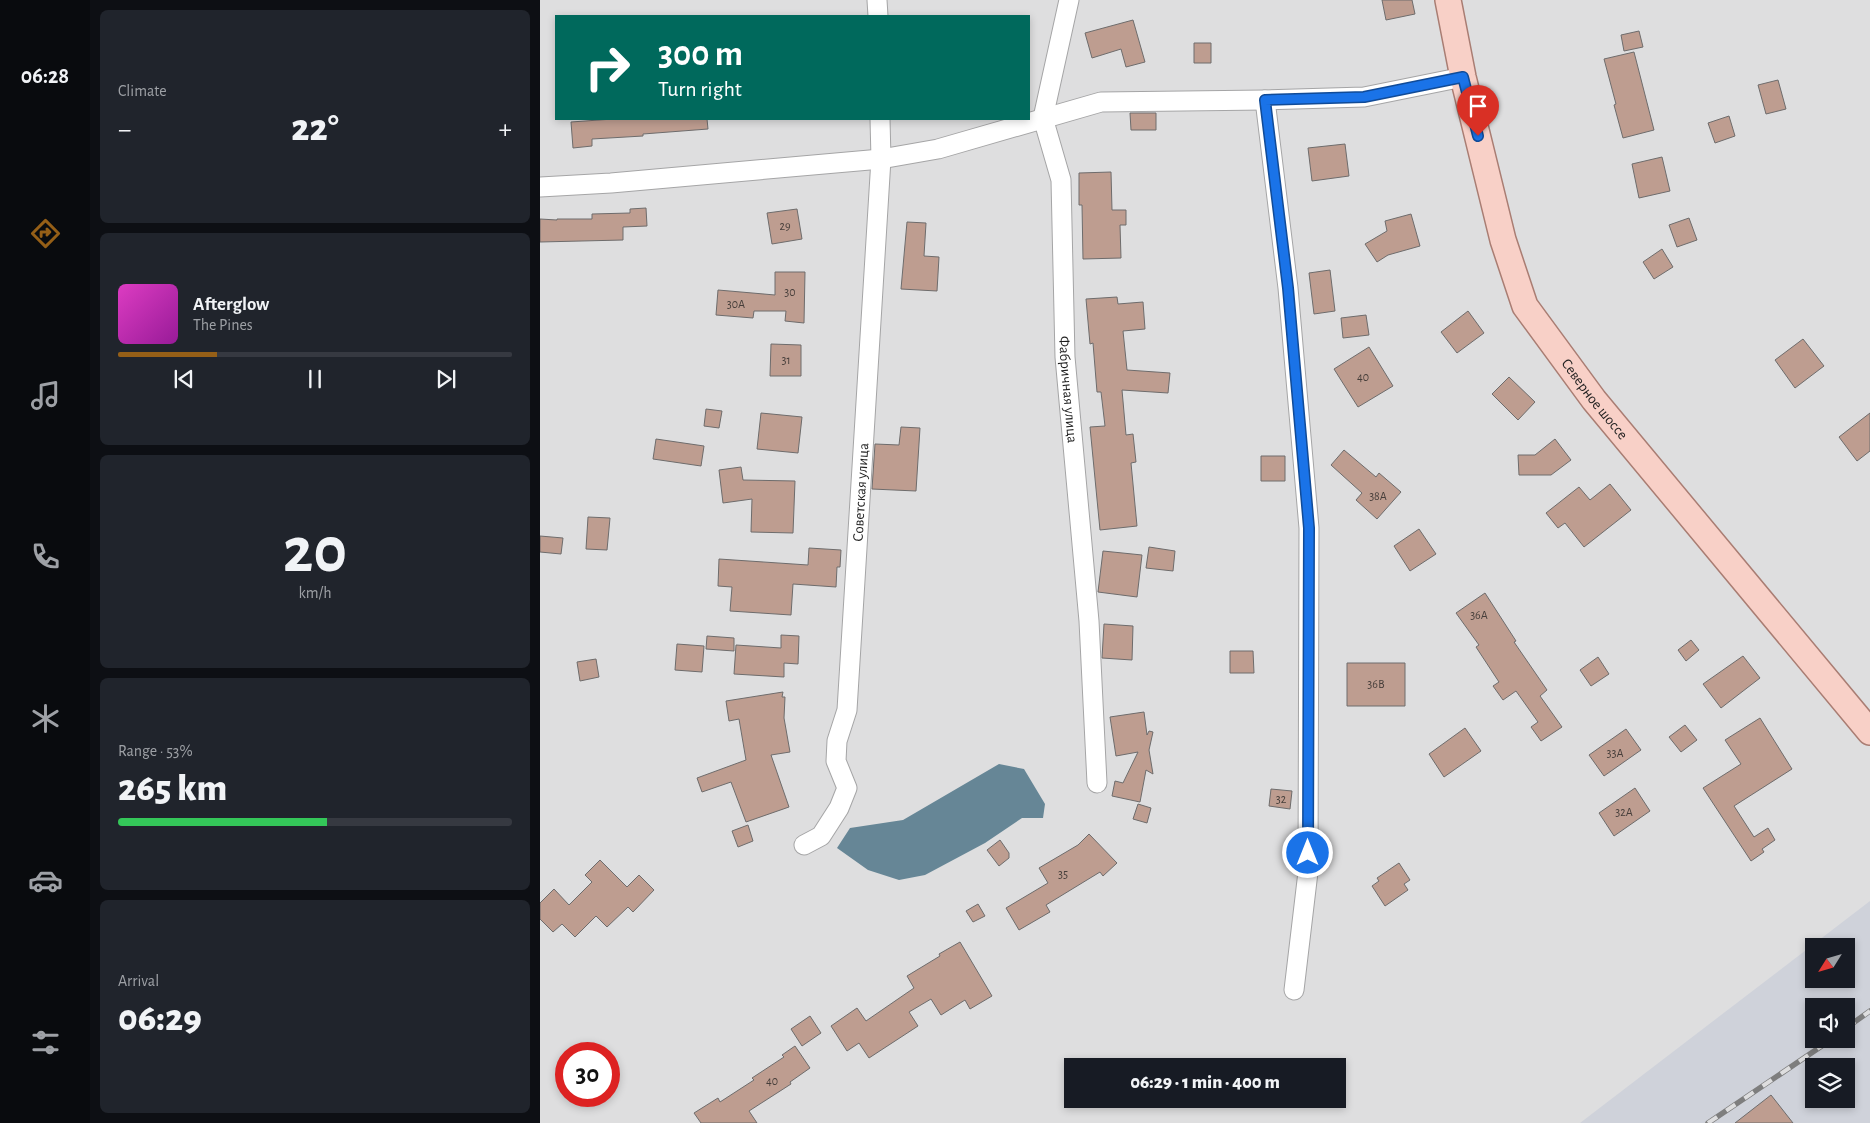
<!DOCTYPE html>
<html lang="en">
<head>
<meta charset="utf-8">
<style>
  :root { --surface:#171b24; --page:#20242c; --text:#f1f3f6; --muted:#9ea1a6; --line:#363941; --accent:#955f17 }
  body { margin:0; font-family:"Alegreya Sans",sans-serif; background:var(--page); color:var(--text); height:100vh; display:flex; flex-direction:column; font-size:19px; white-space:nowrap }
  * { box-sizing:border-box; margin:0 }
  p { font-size:16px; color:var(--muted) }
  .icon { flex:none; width:28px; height:28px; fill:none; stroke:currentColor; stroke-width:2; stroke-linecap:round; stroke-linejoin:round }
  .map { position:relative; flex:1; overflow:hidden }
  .details { display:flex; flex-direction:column; gap:10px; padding:10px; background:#0d0f14; width:450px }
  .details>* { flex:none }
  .guide { position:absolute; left:15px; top:15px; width:475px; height:105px; border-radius:0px; box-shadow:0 2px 8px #0003; background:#00695c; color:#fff; overflow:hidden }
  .needle { width:32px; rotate:233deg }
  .buttons { position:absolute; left:1265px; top:938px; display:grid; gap:10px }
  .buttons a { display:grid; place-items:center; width:50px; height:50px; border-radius:0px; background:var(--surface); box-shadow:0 2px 8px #0003; font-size:25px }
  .speed { position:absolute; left:15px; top:1042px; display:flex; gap:10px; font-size:25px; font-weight:700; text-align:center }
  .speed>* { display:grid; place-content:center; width:65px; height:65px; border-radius:50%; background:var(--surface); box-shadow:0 2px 8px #0003; line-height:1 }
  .speed .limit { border:8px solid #d22; background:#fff; color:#111 }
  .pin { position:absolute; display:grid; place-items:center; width:42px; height:42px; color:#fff; margin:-51px -21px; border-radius:50% 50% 50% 0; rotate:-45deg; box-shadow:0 0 5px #0007 }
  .pin .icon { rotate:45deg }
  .me { position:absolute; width:55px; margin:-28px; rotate:0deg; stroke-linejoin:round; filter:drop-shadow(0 0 4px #0008) }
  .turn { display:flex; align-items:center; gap:18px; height:105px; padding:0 20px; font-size:22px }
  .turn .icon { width:65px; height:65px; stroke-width:2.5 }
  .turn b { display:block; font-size:35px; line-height:42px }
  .big { font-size:38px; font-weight:800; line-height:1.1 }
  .details .tile { flex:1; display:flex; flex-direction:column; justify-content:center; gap:8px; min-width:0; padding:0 18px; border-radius:8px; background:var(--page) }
  .details .dial { align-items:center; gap:0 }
  .dial b { font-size:65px; line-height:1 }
  .song { display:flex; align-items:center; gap:15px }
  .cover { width:60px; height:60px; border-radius:8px; background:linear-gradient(135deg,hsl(310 70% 55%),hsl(300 70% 35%)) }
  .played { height:5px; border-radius:2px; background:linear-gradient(90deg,var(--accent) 25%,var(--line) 25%) }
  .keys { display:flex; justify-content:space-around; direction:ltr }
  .heat { display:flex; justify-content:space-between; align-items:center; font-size:28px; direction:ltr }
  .charge { height:8px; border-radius:4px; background:linear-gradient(90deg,#34c759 53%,var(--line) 0) }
  .trip { position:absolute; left:524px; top:1058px; width:282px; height:50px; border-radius:0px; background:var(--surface); box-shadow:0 2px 8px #0003; font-weight:800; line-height:50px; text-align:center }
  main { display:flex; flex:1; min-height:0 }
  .tab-bar { display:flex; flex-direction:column; width:90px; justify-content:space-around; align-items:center; background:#090b0e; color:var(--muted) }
  .tab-bar .icon { width:35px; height:35px }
  .tab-bar .active { color:var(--accent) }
  .tab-bar b { font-size:22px; color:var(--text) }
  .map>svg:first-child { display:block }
  .built { fill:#cfd2da; fill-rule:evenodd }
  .water { fill:#668696 }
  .building { fill:#be9d90; stroke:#6e6c6c }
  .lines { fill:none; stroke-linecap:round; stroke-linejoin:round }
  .minor-casing { stroke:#a5a5a6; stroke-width:21 }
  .major-casing { stroke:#a97d73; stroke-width:28 }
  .minor { stroke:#fff; stroke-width:19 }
  .major { stroke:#f8d0c7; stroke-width:25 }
  .rail-casing { stroke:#7e7e7e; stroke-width:5.5 }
  .rail { stroke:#dededf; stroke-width:4; stroke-dasharray:11; stroke-linecap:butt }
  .route-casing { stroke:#114b97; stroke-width:12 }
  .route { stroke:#1a73e8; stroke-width:9 }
  .labels { text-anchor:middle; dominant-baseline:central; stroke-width:4; stroke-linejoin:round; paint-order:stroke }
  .number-label { font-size:12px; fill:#463e3a }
  .street-label { font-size:15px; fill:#1e1e1e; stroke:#dededf }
</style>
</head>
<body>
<main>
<nav class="tab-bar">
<b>06:28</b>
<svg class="icon active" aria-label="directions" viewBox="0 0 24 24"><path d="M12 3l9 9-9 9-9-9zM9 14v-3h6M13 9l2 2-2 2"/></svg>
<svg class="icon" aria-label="music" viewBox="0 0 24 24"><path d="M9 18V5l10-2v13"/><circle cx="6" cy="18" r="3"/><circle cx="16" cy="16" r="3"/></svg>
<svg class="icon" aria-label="phone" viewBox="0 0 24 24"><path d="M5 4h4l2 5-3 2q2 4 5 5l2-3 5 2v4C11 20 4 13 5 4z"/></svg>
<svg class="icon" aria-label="climate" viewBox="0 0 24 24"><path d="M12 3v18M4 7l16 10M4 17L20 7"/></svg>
<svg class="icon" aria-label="car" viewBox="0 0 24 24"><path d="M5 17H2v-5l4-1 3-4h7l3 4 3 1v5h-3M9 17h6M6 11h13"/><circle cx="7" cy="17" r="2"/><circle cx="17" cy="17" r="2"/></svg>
<svg class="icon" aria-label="filters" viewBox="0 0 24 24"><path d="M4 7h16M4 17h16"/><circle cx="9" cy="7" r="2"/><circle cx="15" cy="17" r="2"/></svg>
</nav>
<section class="details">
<div class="tile"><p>Climate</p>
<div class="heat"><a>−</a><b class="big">22°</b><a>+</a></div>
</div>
<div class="tile">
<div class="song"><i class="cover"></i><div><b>Afterglow</b><p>The Pines</p></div></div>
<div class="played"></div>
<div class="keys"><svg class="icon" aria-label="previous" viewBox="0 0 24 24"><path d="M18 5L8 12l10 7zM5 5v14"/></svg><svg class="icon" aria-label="pause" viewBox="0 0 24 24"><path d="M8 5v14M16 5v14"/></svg><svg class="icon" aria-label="next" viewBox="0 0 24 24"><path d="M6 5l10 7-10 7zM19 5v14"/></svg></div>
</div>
<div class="tile dial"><b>20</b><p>km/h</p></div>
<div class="tile"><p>Range · 53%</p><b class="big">265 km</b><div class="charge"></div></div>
<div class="tile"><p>Arrival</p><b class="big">06:29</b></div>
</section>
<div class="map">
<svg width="1330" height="1123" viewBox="0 0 1330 1123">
  <rect width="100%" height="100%" fill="#dededf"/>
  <path class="built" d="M 1330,901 L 1330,1123 L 1040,1123 ZM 1274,946 L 1306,946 L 1306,979 L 1274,979 ZM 1274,1006 L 1306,1006 L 1306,1039 L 1274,1039 ZM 1274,1066 L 1306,1066 L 1306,1099 L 1274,1099 Z"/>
  <path class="water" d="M 459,764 L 484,769 L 505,804 L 503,818 L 482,818 L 445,843 L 385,875 L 359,880 L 328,870 L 297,848 L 310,828 L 363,820 Z"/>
  <path class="building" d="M 842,0 L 872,0 L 875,14 L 846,20 Z
    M 593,20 L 605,62 L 586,67 L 581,49 L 552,58 L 545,33 Z
    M 1099,31 L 1103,47 L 1084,51 L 1081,35 Z
    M 654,43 L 671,43 L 671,63 L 654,63 Z
    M 1094,52 L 1114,130 L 1083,138 L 1074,105 L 1076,104 L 1064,59 Z
    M 1238,80 L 1246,109 L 1226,114 L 1218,85 Z
    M 590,113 L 616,113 L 616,130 L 591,130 Z
    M 1189,116 L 1195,136 L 1175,143 L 1168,123 Z
    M 73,119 L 167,119 L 168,129 L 103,134 L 103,136 L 52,139 L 52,146 L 33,148 L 31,122 Z
    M 805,144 L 809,176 L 772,181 L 768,148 Z
    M 1122,157 L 1130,191 L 1099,198 L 1092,164 Z
    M 571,172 L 572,210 L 586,210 L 586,225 L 580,225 L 581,258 L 543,259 L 542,205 L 539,205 L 539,173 Z
    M 106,208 L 107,226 L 83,227 L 83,240 L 0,242 L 0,219 L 17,220 L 17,219 L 52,219 L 52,214 L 90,213 L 90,209 Z
    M 257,209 L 262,239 L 232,244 L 227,213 Z
    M 871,214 L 880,246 L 848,255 L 837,262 L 825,244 L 847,231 L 845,221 Z
    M 1149,218 L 1157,240 L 1137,247 L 1129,225 Z
    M 367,222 L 386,223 L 384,256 L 399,257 L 397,291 L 361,289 Z
    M 1122,249 L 1133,267 L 1114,279 L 1103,262 Z
    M 790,270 L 795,311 L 774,314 L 769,273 Z
    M 235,272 L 265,272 L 264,323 L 245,321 L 246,311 L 214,311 L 213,318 L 176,315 L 178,290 L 235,295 Z
    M 577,297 L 578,304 L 603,302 L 605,329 L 583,331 L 587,370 L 630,373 L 628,393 L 582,390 L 586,435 L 593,434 L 596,462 L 591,463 L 597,526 L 560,530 L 550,427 L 565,426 L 561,392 L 557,392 L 553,343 L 550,344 L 546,299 Z
    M 928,311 L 944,333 L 917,353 L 901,332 Z
    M 826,315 L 829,335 L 803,338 L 801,318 Z
    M 1263,339 L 1284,366 L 1255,388 L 1235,360 Z
    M 231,344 L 261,345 L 261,376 L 230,376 Z
    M 829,347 L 853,386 L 818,407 L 794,369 Z
    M 969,377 L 995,402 L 978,420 L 952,394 Z
    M 166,409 L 182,411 L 179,428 L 164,426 Z
    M 221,413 L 262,417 L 258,453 L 217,449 Z
    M 1330,413 L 1330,451 L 1317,461 L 1299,437 Z
    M 361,427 L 380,428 L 376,491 L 332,489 L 335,444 L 359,445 Z
    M 116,439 L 164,446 L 161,466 L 113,459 Z
    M 1015,439 L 1031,460 L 1011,475 L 979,475 L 978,455 L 995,455 Z
    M 804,450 L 836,477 L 839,473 L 861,492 L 837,519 L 816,500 L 822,493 L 791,465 Z
    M 721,456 L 745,456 L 745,481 L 721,481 Z
    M 201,467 L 203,480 L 255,481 L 253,533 L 211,532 L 212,499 L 183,503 L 179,470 Z
    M 1070,484 L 1091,510 L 1044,547 L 1025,523 L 1018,528 L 1006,513 L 1039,487 L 1050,500 Z
    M 48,517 L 70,518 L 67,550 L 46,549 Z
    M 879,529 L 896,554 L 870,571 L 854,546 Z
    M 0,536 L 23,538 L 21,554 L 0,552 Z
    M 609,547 L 635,551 L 633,571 L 606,568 Z
    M 269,548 L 301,550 L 300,567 L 297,567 L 296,587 L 253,584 L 251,615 L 190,611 L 192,587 L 178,586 L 179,559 L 268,565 Z
    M 563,551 L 602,555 L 597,597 L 558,592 Z
    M 945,593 L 976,641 L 974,642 L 1007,690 L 1000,696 L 1022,727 L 1001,741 L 991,727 L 998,722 L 976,691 L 963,700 L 953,686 L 959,682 L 936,647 L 939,645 L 916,613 Z
    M 564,624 L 593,626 L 592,660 L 562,658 Z
    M 241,635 L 259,636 L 258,664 L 244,663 L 244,677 L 194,674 L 196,645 L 241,648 Z
    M 167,636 L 194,638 L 194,651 L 166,649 Z
    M 1151,640 L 1159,650 L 1146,661 L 1138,650 Z
    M 137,644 L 164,646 L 162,672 L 135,670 Z
    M 690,651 L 713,651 L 714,673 L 690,673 Z
    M 1203,656 L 1220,678 L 1181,708 L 1163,684 Z
    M 1058,657 L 1069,674 L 1051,686 L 1040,670 Z
    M 56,659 L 59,677 L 40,681 L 37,662 Z
    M 807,663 L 865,663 L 865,706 L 807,706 Z
    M 243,692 L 242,697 L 245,697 L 244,718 L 250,752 L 231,755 L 249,807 L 206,822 L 191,782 L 162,792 L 157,778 L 206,760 L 199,719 L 189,721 L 186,701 Z
    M 604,712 L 607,735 L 609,731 L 613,732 L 609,750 L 613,774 L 606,770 L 600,802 L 572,796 L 575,781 L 583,783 L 598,752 L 576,756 L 570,717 Z
    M 1220,718 L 1252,769 L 1194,806 L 1214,837 L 1228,828 L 1235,840 L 1222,849 L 1224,852 L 1211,861 L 1163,788 L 1201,764 L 1185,740 Z
    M 1145,725 L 1157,740 L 1141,752 L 1129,737 Z
    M 925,728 L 941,751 L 904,777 L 889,754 Z
    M 1086,729 L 1101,750 L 1064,776 L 1049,755 Z
    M 1095,788 L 1110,811 L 1074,836 L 1059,813 Z
    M 731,789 L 752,791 L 750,809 L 729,806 Z
    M 598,804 L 611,808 L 607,823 L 593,819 Z
    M 208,825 L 213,841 L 198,847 L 192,831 Z
    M 549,834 L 577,863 L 563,876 L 560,872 L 506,905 L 510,912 L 479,930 L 466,908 L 508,883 L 499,868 L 538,845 Z
    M 460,840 L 469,853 L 469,858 L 459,866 L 447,850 Z
    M 60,860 L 87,887 L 99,875 L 114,890 L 93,912 L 88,907 L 67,927 L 56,916 L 35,937 L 22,924 L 13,932 L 0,919 L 0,903 L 14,889 L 29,905 L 52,882 L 45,875 Z
    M 859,863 L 870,880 L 864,884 L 868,890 L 845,906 L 832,886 L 839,881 L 837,878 Z
    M 438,904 L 445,916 L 433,922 L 426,911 Z
    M 420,942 L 452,996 L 430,1009 L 425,1000 L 401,1015 L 391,999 L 369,1012 L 378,1026 L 329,1058 L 319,1043 L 307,1051 L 291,1026 L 317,1008 L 326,1021 L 374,988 L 367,976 L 400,956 L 399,954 Z
    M 270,1016 L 281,1033 L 262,1046 L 251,1029 Z
    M 255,1046 L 270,1068 L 250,1082 L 251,1084 L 209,1111 L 217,1123 L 161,1123 L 154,1113 L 178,1098 L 180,1102 L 214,1080 L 212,1078 L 244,1057 L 242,1055 Z
    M 1231,1095 L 1253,1123 L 1195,1123 Z"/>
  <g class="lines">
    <defs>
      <g id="minor">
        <path d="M 337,0 L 338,16"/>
        <path id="s1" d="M 529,0 L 503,118 L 521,180 L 525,357 L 549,621 L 557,783"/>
        <path d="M 725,100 L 748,288 L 769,528 L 768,872 L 754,990"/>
        <path d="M 0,187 L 71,183 L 341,159 L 398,149 L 561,102 L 725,100 L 824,97 L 923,77"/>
        <path id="s2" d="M 264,845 L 281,836 L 299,808 L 307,788 L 296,761 L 297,741 L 307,710 L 341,159 L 340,119"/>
      </g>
      <g id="major">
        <path id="s3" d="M 908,0 L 923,77 L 963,240 L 985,306 L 1054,400 L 1330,732"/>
      </g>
    </defs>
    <use href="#minor" class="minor-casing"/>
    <use href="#major" class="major-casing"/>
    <use href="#minor" class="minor"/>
    <use href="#major" class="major"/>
    <defs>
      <path id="rail" d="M 1306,1028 L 1330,1011
        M 1168,1123 L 1292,1039"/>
    </defs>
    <use href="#rail" class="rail-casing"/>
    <use href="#rail" class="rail"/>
  </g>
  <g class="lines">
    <defs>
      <path id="route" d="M 768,853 L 769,528 L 748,288 L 725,100 L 824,97 L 923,77 L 938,136"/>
    </defs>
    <use href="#route" class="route-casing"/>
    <use href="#route" class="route"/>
  </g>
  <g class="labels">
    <g class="number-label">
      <text x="245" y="226">29</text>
      <text x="250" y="292">30</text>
      <text x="196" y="304">30А</text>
      <text x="246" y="360">31</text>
      <text x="823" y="377">40</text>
      <text x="838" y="496">38А</text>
      <text x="939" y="615">36А</text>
      <text x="836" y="684">36В</text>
      <text x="1075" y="753">33А</text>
      <text x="741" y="799">32</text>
      <text x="1084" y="812">32А</text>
      <text x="523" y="874">35</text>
      <text x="232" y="1081">40</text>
    </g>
    <g class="street-label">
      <text stroke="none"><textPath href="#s1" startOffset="395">Фабричная улица</textPath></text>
      <text stroke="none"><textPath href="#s3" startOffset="432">Северное шоссе</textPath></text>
      <text stroke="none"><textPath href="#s2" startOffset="374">Советская улица</textPath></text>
    </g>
  </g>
</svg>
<div class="buttons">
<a><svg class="needle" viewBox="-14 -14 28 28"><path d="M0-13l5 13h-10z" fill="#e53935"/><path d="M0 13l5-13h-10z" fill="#9ea1a6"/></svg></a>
<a><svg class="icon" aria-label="sound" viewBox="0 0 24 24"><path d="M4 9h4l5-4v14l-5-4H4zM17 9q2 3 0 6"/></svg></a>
<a><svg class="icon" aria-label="layers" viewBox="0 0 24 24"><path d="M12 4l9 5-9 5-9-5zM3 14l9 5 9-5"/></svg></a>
</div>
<div class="speed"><div class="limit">30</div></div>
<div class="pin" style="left:938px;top:136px;background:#d93025"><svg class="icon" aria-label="arrive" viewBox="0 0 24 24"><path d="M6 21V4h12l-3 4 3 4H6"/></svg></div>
<svg class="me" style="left:768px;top:853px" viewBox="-20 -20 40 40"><circle r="17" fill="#1a73e8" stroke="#fff" stroke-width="3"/><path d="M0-11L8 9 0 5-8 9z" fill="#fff"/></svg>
<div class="trip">06:29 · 1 min · 400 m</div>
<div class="guide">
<div class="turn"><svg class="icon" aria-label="right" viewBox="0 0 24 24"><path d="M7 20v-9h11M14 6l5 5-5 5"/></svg><div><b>300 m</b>Turn right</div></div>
</div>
</div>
</main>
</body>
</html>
